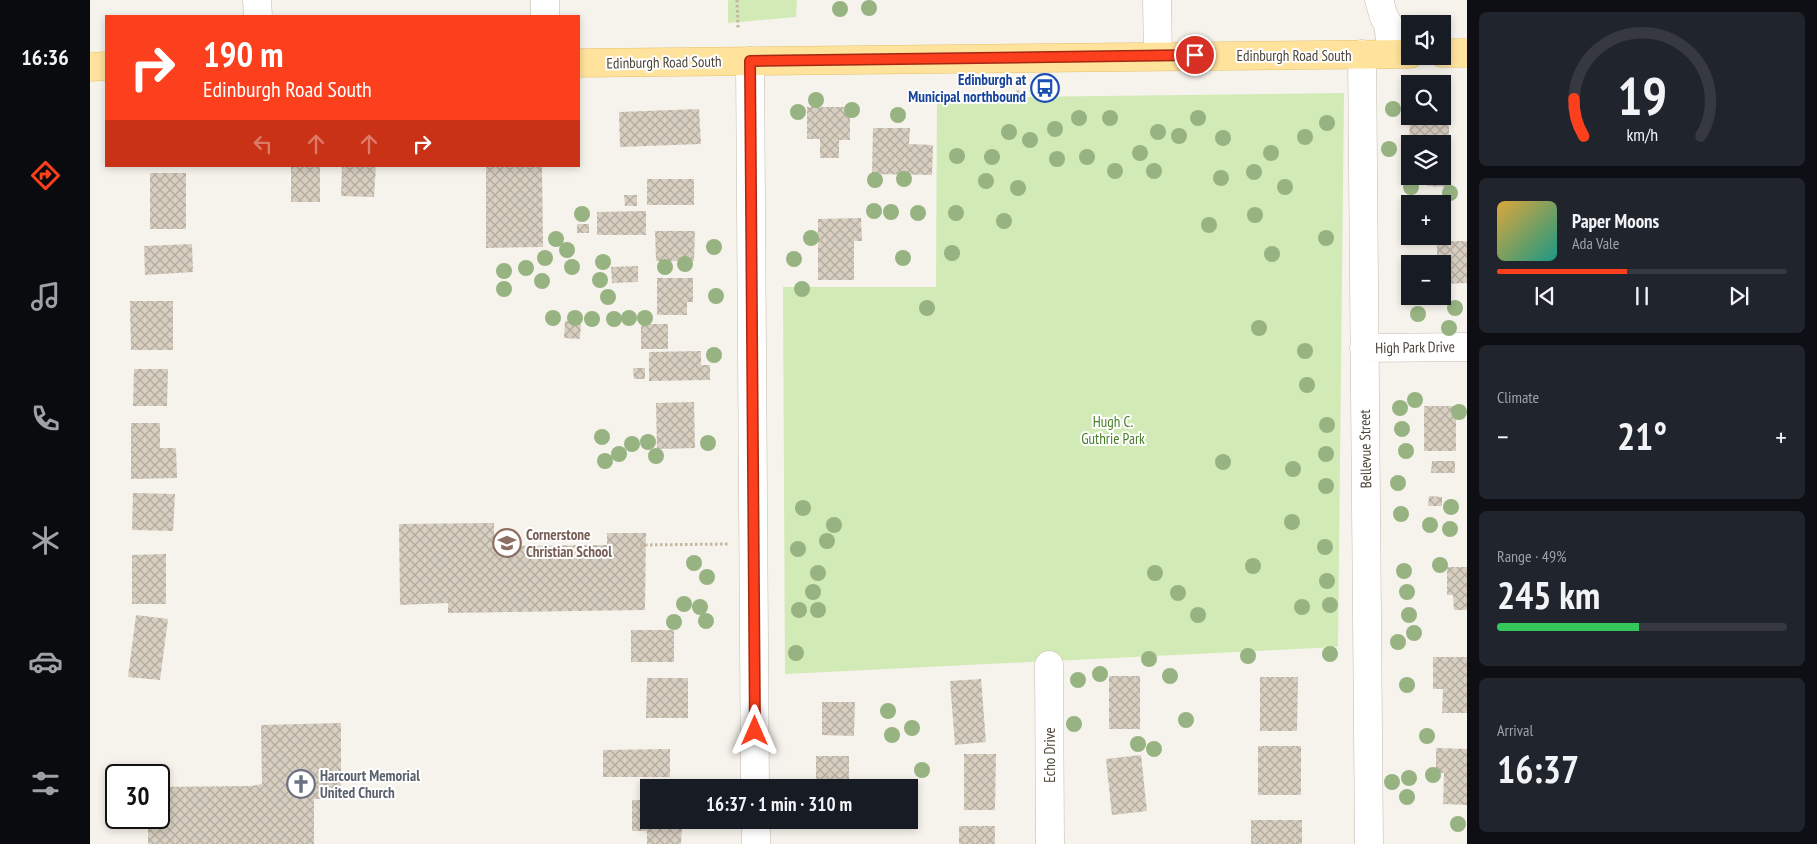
<!DOCTYPE html>
<html lang="en">
<head>
<meta charset="utf-8">
<style>
  :root { --surface:#171b24; --page:#20242c; --text:#f1f3f6; --muted:#9ea1a6; --line:#363941; --accent:#fc3f1d }
  body { margin:0; font-family:"PT Sans Narrow",sans-serif; background:var(--page); color:var(--text); height:100vh; display:flex; flex-direction:column; font-size:19px; white-space:nowrap }
  * { box-sizing:border-box; margin:0 }
  p { font-size:16px; color:var(--muted) }
  .icon { flex:none; width:28px; height:28px; fill:none; stroke:currentColor; stroke-width:2; stroke-linecap:round; stroke-linejoin:round }
  .map { position:relative; flex:1; overflow:hidden }
  .sheet { display:flex; flex-direction:column; gap:12px; padding:12px; background:#0d0f14; width:350px }
  .sheet>* { flex:none }
  .hud { position:absolute; left:15px; top:15px; width:475px; height:152px; border-radius:0px; box-shadow:0 2px 8px #0003; background:#fc3f1d; color:#fff; overflow:hidden }
  .fabs { position:absolute; left:1311px; top:15px; display:grid; gap:10px }
  .fabs a { display:grid; place-items:center; width:50px; height:50px; border-radius:0px; background:var(--surface); box-shadow:0 2px 8px #0003; font-size:25px }
  .speed { position:absolute; left:15px; top:764px; display:flex; gap:10px; font-size:25px; font-weight:700; text-align:center }
  .speed>* { display:grid; place-content:center; width:65px; height:65px; border-radius:50%; background:var(--surface); box-shadow:0 2px 8px #0003; line-height:1 }
  .speed .limit { border:2px solid #111; border-radius:8px; background:#fff; color:#111 }
  .pin { position:absolute; display:grid; place-items:center; width:42px; height:42px; color:#fff; margin:-21px; border:2px solid #fff; border-radius:50%; box-shadow:0 1px 5px #0007 }
  .me { position:absolute; width:55px; margin:-28px; rotate:0deg; stroke-linejoin:round; filter:drop-shadow(0 0 4px #0008) }
  .turn { display:flex; align-items:center; gap:18px; height:105px; padding:0 15px; font-size:22px }
  .turn .icon { width:65px; height:65px; stroke-width:2.5 }
  .turn b { display:block; font-size:35px; line-height:42px }
  .lanes { display:flex; align-items:center; height:48px; padding:0 15px; background:#0003; justify-content:center; gap:25px; direction:ltr }
  .lanes .off { opacity:.35 }
  .big { font-size:38px; font-weight:800; line-height:1.1 }
  .sheet .widget { flex:1; display:flex; flex-direction:column; justify-content:center; gap:8px; min-width:0; padding:0 18px; border-radius:8px; background:var(--page) }
  .sheet .dial { align-items:center; gap:0 }
  .dial svg { height:130px; overflow:visible; fill:none; stroke:var(--line); stroke-width:7; stroke-linecap:round; text-anchor:middle }
  .dial text { fill:var(--text); stroke:none }
  .song { display:flex; align-items:center; gap:15px }
  .cover { width:60px; height:60px; border-radius:8px; background:linear-gradient(135deg,hsl(40 70% 55%),hsl(170 70% 35%)) }
  .played { height:5px; border-radius:2px; background:linear-gradient(90deg,var(--accent) 45%,var(--line) 45%) }
  .keys { display:flex; justify-content:space-around; direction:ltr }
  .heat { display:flex; justify-content:space-between; align-items:center; font-size:28px; direction:ltr }
  .charge { height:8px; border-radius:4px; background:linear-gradient(90deg,#34c759 49%,var(--line) 0) }
  .trip { position:absolute; left:550px; top:779px; width:278px; height:50px; border-radius:0px; background:var(--surface); box-shadow:0 2px 8px #0003; font-weight:800; line-height:50px; text-align:center }
  main { display:flex; flex:1; min-height:0 }
  .tabs { display:flex; flex-direction:column; width:90px; justify-content:space-around; align-items:center; background:#090b0e; color:var(--muted) }
  .tabs .icon { width:35px; height:35px }
  .tabs .on { color:var(--accent) }
  .tabs b { font-size:22px; color:var(--text) }
  .map>svg:first-child { display:block }
  .park { fill:#d2eab5 }
  .building { fill:url(#building-cross-hatch) }
  .lines { fill:none; stroke-linecap:round; stroke-linejoin:round }
  .minor-casing { stroke:#c2bbae; stroke-width:29 }
  .major-casing { stroke:#e6c16a; stroke-width:29 }
  .path { stroke:#c4b79f; stroke-width:3; stroke-dasharray:2.5 2.5; stroke-linecap:butt }
  .minor { stroke:#fff; stroke-width:28 }
  .major { stroke:#ffe39c; stroke-width:28 }
  .tree { fill:#97b381 }
  .route-casing { stroke:#a42913; stroke-width:12 }
  .route { stroke:#fc3f1d; stroke-width:9 }
  .labels { text-anchor:middle; dominant-baseline:central; stroke-width:4; stroke-linejoin:round; paint-order:stroke }
  .street-label { font-size:15px; fill:#4b4439; stroke:#fff }
  .transit-label { font-size:15px; font-weight:bold; fill:#164399; stroke:#fff; text-anchor:end }
  .park-label { font-size:15px; fill:#4a7f2a; stroke:#fff }
  .education-label { font-size:15px; font-weight:bold; fill:#785e54; stroke:#fff; text-anchor:start }
  .worship-label { font-size:15px; font-weight:bold; fill:#5b616d; stroke:#fff; text-anchor:start }
</style>
</head>
<body>
<main>
<nav class="tabs">
<b>16:36</b>
<svg class="icon on" aria-label="directions" viewBox="0 0 24 24"><path d="M12 3l9 9-9 9-9-9zM9 14v-3h6M13 9l2 2-2 2"/></svg>
<svg class="icon" aria-label="music" viewBox="0 0 24 24"><path d="M9 18V5l10-2v13"/><circle cx="6" cy="18" r="3"/><circle cx="16" cy="16" r="3"/></svg>
<svg class="icon" aria-label="phone" viewBox="0 0 24 24"><path d="M5 4h4l2 5-3 2q2 4 5 5l2-3 5 2v4C11 20 4 13 5 4z"/></svg>
<svg class="icon" aria-label="climate" viewBox="0 0 24 24"><path d="M12 3v18M4 7l16 10M4 17L20 7"/></svg>
<svg class="icon" aria-label="car" viewBox="0 0 24 24"><path d="M5 17H2v-5l4-1 3-4h7l3 4 3 1v5h-3M9 17h6M6 11h13"/><circle cx="7" cy="17" r="2"/><circle cx="17" cy="17" r="2"/></svg>
<svg class="icon" aria-label="filters" viewBox="0 0 24 24"><path d="M4 7h16M4 17h16"/><circle cx="9" cy="7" r="2"/><circle cx="15" cy="17" r="2"/></svg>
</nav>
<div class="map">
<svg width="1377" height="844" viewBox="0 0 1377 844">
  <defs>
    <pattern id="building-cross-hatch" width="8" height="8" patternUnits="userSpaceOnUse" patternTransform="scale(1.25)"><rect width="8" height="8" fill="#d8cfc1"/><path d="M0 0l8 8M0 8l8-8" fill="none" stroke="#b1aa9e"/></pattern>
  </defs>
  <rect width="100%" height="100%" fill="#f6f3ec"/>
  <path class="park" d="M 638,0 L 707,0 L 706,17 L 638,23 Z
    M 1254,93 L 1248,647 L 695,674 L 693,287 L 846,287 L 847,98 Z"/>
  <path class="building" d="M 717,107 L 760,107 L 760,140 L 749,140 L 749,158 L 730,158 L 730,139 L 717,139 Z
    M 609,109 L 611,144 L 530,147 L 529,112 Z
    M 1320,118 L 1359,118 L 1359,187 L 1337,186 L 1337,176 L 1352,176 L 1352,144 L 1319,144 Z
    M 783,128 L 820,128 L 819,144 L 843,145 L 842,175 L 782,174 Z
    M 201,166 L 230,166 L 230,202 L 201,202 Z
    M 252,166 L 286,166 L 284,197 L 251,196 Z
    M 396,166 L 452,166 L 453,247 L 396,248 Z
    M 60,173 L 96,173 L 96,229 L 60,229 Z
    M 557,179 L 604,179 L 604,205 L 557,205 Z
    M 534,195 L 547,195 L 547,206 L 535,206 Z
    M 556,211 L 556,235 L 507,235 L 507,212 Z
    M 771,218 L 772,241 L 764,241 L 764,280 L 728,280 L 728,219 Z
    M 487,224 L 499,224 L 499,233 L 487,233 Z
    M 565,231 L 605,231 L 604,261 L 566,261 Z
    M 1347,241 L 1377,241 L 1377,283 L 1352,284 L 1352,264 L 1347,264 Z
    M 102,244 L 103,272 L 55,275 L 54,246 Z
    M 548,266 L 548,282 L 522,283 L 521,267 Z
    M 567,278 L 603,278 L 603,302 L 597,302 L 597,315 L 567,315 Z
    M 40,301 L 83,301 L 83,350 L 41,350 Z
    M 475,321 L 491,322 L 490,339 L 474,338 Z
    M 551,324 L 578,324 L 578,349 L 551,349 Z
    M 611,351 L 611,365 L 620,365 L 620,380 L 559,381 L 559,352 Z
    M 543,368 L 555,368 L 555,379 L 544,379 Z
    M 44,369 L 78,369 L 77,406 L 43,406 Z
    M 604,402 L 605,448 L 567,449 L 566,403 Z
    M 1334,406 L 1366,406 L 1366,451 L 1334,451 Z
    M 41,423 L 70,423 L 70,448 L 86,448 L 87,478 L 41,479 Z
    M 1342,461 L 1365,461 L 1365,473 L 1341,473 Z
    M 43,493 L 85,494 L 83,531 L 42,530 Z
    M 1339,496 L 1352,497 L 1352,506 L 1338,506 Z
    M 404,523 L 404,546 L 517,545 L 517,533 L 556,533 L 555,610 L 358,613 L 358,603 L 310,605 L 309,524 Z
    M 76,554 L 76,604 L 42,604 L 42,555 Z
    M 1357,567 L 1377,567 L 1377,610 L 1364,610 L 1363,595 L 1357,595 Z
    M 46,615 L 78,619 L 70,680 L 38,677 Z
    M 541,630 L 584,630 L 584,662 L 541,662 Z
    M 1343,657 L 1377,657 L 1377,713 L 1352,713 L 1353,689 L 1343,689 Z
    M 1019,676 L 1050,676 L 1050,729 L 1019,729 Z
    M 1170,677 L 1208,677 L 1207,731 L 1170,731 Z
    M 557,678 L 598,678 L 598,718 L 556,718 Z
    M 891,679 L 896,742 L 865,745 L 860,681 Z
    M 732,702 L 765,702 L 764,736 L 732,735 Z
    M 251,723 L 251,799 L 224,799 L 224,844 L 58,844 L 58,818 L 69,818 L 69,787 L 162,786 L 172,784 L 171,725 Z
    M 1168,746 L 1211,746 L 1211,795 L 1168,795 Z
    M 1346,748 L 1377,749 L 1377,805 L 1353,804 L 1354,773 L 1346,773 Z
    M 580,749 L 580,777 L 513,777 L 513,750 Z
    M 874,754 L 906,754 L 905,810 L 874,810 Z
    M 1051,755 L 1057,811 L 1022,815 L 1016,759 Z
    M 726,756 L 759,756 L 759,788 L 726,788 Z
    M 542,800 L 559,800 L 559,820 L 600,820 L 600,827 L 592,826 L 591,844 L 557,844 L 557,831 L 542,831 Z
    M 1161,820 L 1212,820 L 1212,844 L 1161,844 Z
    M 869,826 L 905,826 L 905,844 L 869,844 Z"/>
  <g class="lines">
    <defs>
      <path id="minor" d="M 167,0 L 168,16
        M 455,0 L 455,16
        M 1067,0 L 1068,56
        M 1289,0 L 1294,17 L 1298,24 L 1302,54
        M 1272,54 L 1279,844
        M 660,61 L 665,788
        M 1274,348 L 1377,347
        M 959,665 L 960,844
        M 666,820 L 666,844"/>
      <path id="major" d="M 1352,53 L 1377,53
        M 489,63 L 1320,54
        M 0,67 L 16,66"/>
    </defs>
    <use href="#minor" class="minor-casing"/>
    <use href="#major" class="major-casing"/>
    <path class="path" d="M 647,0 L 648,28
      M 955,88 L 956,92
      M 928,93 L 928,89
      M 550,545 L 639,544"/>
    <use href="#minor" class="minor"/>
    <use href="#major" class="major"/>
  </g>
  <g class="tree">
    <circle cx="779" cy="8" r="8"/>
    <circle cx="750" cy="9" r="8"/>
    <circle cx="726" cy="100" r="8"/>
    <circle cx="1303" cy="109" r="8"/>
    <circle cx="762" cy="110" r="8"/>
    <circle cx="708" cy="112" r="8"/>
    <circle cx="808" cy="115" r="8"/>
    <circle cx="989" cy="118" r="8"/>
    <circle cx="1020" cy="118" r="8"/>
    <circle cx="1108" cy="118" r="8"/>
    <circle cx="1237" cy="123" r="8"/>
    <circle cx="965" cy="129" r="8"/>
    <circle cx="919" cy="132" r="8"/>
    <circle cx="1068" cy="132" r="8"/>
    <circle cx="1089" cy="136" r="8"/>
    <circle cx="1215" cy="137" r="8"/>
    <circle cx="1133" cy="138" r="8"/>
    <circle cx="940" cy="140" r="8"/>
    <circle cx="1299" cy="149" r="8"/>
    <circle cx="1050" cy="153" r="8"/>
    <circle cx="1181" cy="153" r="8"/>
    <circle cx="867" cy="156" r="8"/>
    <circle cx="902" cy="157" r="8"/>
    <circle cx="997" cy="157" r="8"/>
    <circle cx="967" cy="159" r="8"/>
    <circle cx="1025" cy="171" r="8"/>
    <circle cx="1064" cy="171" r="8"/>
    <circle cx="1164" cy="172" r="8"/>
    <circle cx="1131" cy="178" r="8"/>
    <circle cx="814" cy="179" r="8"/>
    <circle cx="785" cy="180" r="8"/>
    <circle cx="896" cy="181" r="8"/>
    <circle cx="1195" cy="187" r="8"/>
    <circle cx="1321" cy="187" r="8"/>
    <circle cx="928" cy="188" r="8"/>
    <circle cx="1360" cy="193" r="8"/>
    <circle cx="784" cy="211" r="8"/>
    <circle cx="801" cy="212" r="8"/>
    <circle cx="828" cy="213" r="8"/>
    <circle cx="866" cy="213" r="8"/>
    <circle cx="492" cy="214" r="8"/>
    <circle cx="1165" cy="215" r="8"/>
    <circle cx="914" cy="221" r="8"/>
    <circle cx="1119" cy="225" r="8"/>
    <circle cx="721" cy="238" r="8"/>
    <circle cx="1236" cy="238" r="8"/>
    <circle cx="466" cy="239" r="8"/>
    <circle cx="624" cy="247" r="8"/>
    <circle cx="477" cy="250" r="8"/>
    <circle cx="862" cy="253" r="8"/>
    <circle cx="1182" cy="254" r="8"/>
    <circle cx="455" cy="258" r="8"/>
    <circle cx="813" cy="258" r="8"/>
    <circle cx="704" cy="259" r="8"/>
    <circle cx="513" cy="262" r="8"/>
    <circle cx="595" cy="264" r="8"/>
    <circle cx="482" cy="267" r="8"/>
    <circle cx="575" cy="267" r="8"/>
    <circle cx="436" cy="268" r="8"/>
    <circle cx="414" cy="271" r="8"/>
    <circle cx="510" cy="280" r="8"/>
    <circle cx="452" cy="281" r="8"/>
    <circle cx="414" cy="289" r="8"/>
    <circle cx="712" cy="289" r="8"/>
    <circle cx="626" cy="296" r="8"/>
    <circle cx="518" cy="297" r="8"/>
    <circle cx="837" cy="308" r="8"/>
    <circle cx="1365" cy="308" r="8"/>
    <circle cx="1328" cy="314" r="8"/>
    <circle cx="463" cy="318" r="8"/>
    <circle cx="485" cy="318" r="8"/>
    <circle cx="539" cy="318" r="8"/>
    <circle cx="555" cy="318" r="8"/>
    <circle cx="502" cy="319" r="8"/>
    <circle cx="524" cy="319" r="8"/>
    <circle cx="1169" cy="328" r="8"/>
    <circle cx="1359" cy="328" r="8"/>
    <circle cx="1215" cy="351" r="8"/>
    <circle cx="624" cy="355" r="8"/>
    <circle cx="1217" cy="385" r="8"/>
    <circle cx="1325" cy="400" r="8"/>
    <circle cx="1310" cy="408" r="8"/>
    <circle cx="1369" cy="412" r="8"/>
    <circle cx="1237" cy="425" r="8"/>
    <circle cx="1312" cy="429" r="8"/>
    <circle cx="512" cy="437" r="8"/>
    <circle cx="558" cy="442" r="8"/>
    <circle cx="618" cy="443" r="8"/>
    <circle cx="542" cy="444" r="8"/>
    <circle cx="1316" cy="451" r="8"/>
    <circle cx="529" cy="454" r="8"/>
    <circle cx="1236" cy="454" r="8"/>
    <circle cx="566" cy="456" r="8"/>
    <circle cx="515" cy="461" r="8"/>
    <circle cx="1133" cy="462" r="8"/>
    <circle cx="1203" cy="469" r="8"/>
    <circle cx="1308" cy="483" r="8"/>
    <circle cx="1236" cy="486" r="8"/>
    <circle cx="1361" cy="507" r="8"/>
    <circle cx="713" cy="508" r="8"/>
    <circle cx="1311" cy="514" r="8"/>
    <circle cx="1202" cy="522" r="8"/>
    <circle cx="744" cy="525" r="8"/>
    <circle cx="1340" cy="525" r="8"/>
    <circle cx="1360" cy="529" r="8"/>
    <circle cx="737" cy="541" r="8"/>
    <circle cx="1235" cy="547" r="8"/>
    <circle cx="708" cy="549" r="8"/>
    <circle cx="604" cy="563" r="8"/>
    <circle cx="1350" cy="565" r="8"/>
    <circle cx="1163" cy="566" r="8"/>
    <circle cx="1314" cy="571" r="8"/>
    <circle cx="728" cy="573" r="8"/>
    <circle cx="1065" cy="573" r="8"/>
    <circle cx="617" cy="577" r="8"/>
    <circle cx="1237" cy="581" r="8"/>
    <circle cx="723" cy="592" r="8"/>
    <circle cx="1317" cy="592" r="8"/>
    <circle cx="1088" cy="593" r="8"/>
    <circle cx="594" cy="604" r="8"/>
    <circle cx="1240" cy="605" r="8"/>
    <circle cx="610" cy="607" r="8"/>
    <circle cx="1212" cy="607" r="8"/>
    <circle cx="709" cy="610" r="8"/>
    <circle cx="728" cy="610" r="8"/>
    <circle cx="1108" cy="615" r="8"/>
    <circle cx="1319" cy="615" r="8"/>
    <circle cx="616" cy="621" r="8"/>
    <circle cx="584" cy="622" r="8"/>
    <circle cx="1324" cy="633" r="8"/>
    <circle cx="1308" cy="642" r="8"/>
    <circle cx="706" cy="653" r="8"/>
    <circle cx="1240" cy="654" r="8"/>
    <circle cx="1158" cy="656" r="8"/>
    <circle cx="1059" cy="659" r="8"/>
    <circle cx="1010" cy="674" r="8"/>
    <circle cx="1080" cy="676" r="8"/>
    <circle cx="988" cy="680" r="8"/>
    <circle cx="1317" cy="685" r="8"/>
    <circle cx="798" cy="711" r="8"/>
    <circle cx="1096" cy="720" r="8"/>
    <circle cx="984" cy="724" r="8"/>
    <circle cx="822" cy="728" r="8"/>
    <circle cx="802" cy="735" r="8"/>
    <circle cx="1337" cy="736" r="8"/>
    <circle cx="1048" cy="744" r="8"/>
    <circle cx="1064" cy="749" r="8"/>
    <circle cx="832" cy="770" r="8"/>
    <circle cx="1343" cy="775" r="8"/>
    <circle cx="1319" cy="778" r="8"/>
    <circle cx="1302" cy="782" r="8"/>
    <circle cx="1317" cy="797" r="8"/>
    <circle cx="1368" cy="824" r="8"/>
  </g>
  <g class="lines">
    <defs>
      <path id="route" d="M 665,731 L 660,61 L 1105,55"/>
    </defs>
    <use href="#route" class="route-casing"/>
    <use href="#route" class="route"/>
  </g>
  <defs>
    <symbol id="bus-ring" viewBox="-11 -11 22 22"><circle r="9.5" fill="#fff" stroke="#1a4fb4" stroke-width="1.5"/><path d="M-5-6H5V4H4V6H2V4H-2V6H-4V4H-5ZM-3.5-4V0h7V-4ZM-3.5 1.2v1.5H-2V1.2ZM2 1.2v1.5H3.5V1.2Z" fill="#1a4fb4"/></symbol>
    <symbol id="school-ring" viewBox="-11 -11 22 22"><circle r="9.5" fill="#fff" stroke="#8d6e63" stroke-width="1.5"/><path d="M0-5L7-2L0 1L-7-2ZM-4 1L0 2.5L4 1V4Q0 6-4 4Z" fill="#8d6e63"/></symbol>
    <symbol id="church-ring" viewBox="-11 -11 22 22"><circle r="9.5" fill="#fff" stroke="#6b7280" stroke-width="1.5"/><path d="M-1.2-6h2.4v3.5h3.3v2.4h-3.3V6h-2.4V-.1h-3.3v-2.4h3.3Z" fill="#6b7280"/></symbol>
  </defs>
  <g fill-rule="evenodd">
    <use href="#bus-ring" x="939" y="72" width="32" height="32"/>
    <use href="#school-ring" x="401" y="527" width="32" height="32"/>
    <use href="#church-ring" x="195" y="768" width="32" height="32"/>
  </g>
  <g class="labels">
    <g class="street-label">
      <text x="1204" y="55">Edinburgh Road South</text>
      <text transform="translate(574 62) rotate(-1)">Edinburgh Road South</text>
      <text transform="translate(1325 347) rotate(-1)">High Park Drive</text>
      <text transform="translate(1275 449) rotate(-91)">Bellevue Street</text>
      <text transform="translate(959 755) rotate(-90)">Echo Drive</text>
    </g>
    <g class="transit-label">
      <text x="936" y="79">Edinburgh at<tspan x="936" dy="17">Municipal northbound</tspan></text>
    </g>
    <g class="park-label">
      <text x="1023" y="421">Hugh C.<tspan x="1023" dy="17">Guthrie Park</tspan></text>
    </g>
    <g class="education-label">
      <text x="436" y="534">Cornerstone<tspan x="436" dy="17">Christian School</tspan></text>
    </g>
    <g class="worship-label">
      <text x="230" y="775">Harcourt Memorial<tspan x="230" dy="17">United Church</tspan></text>
    </g>
  </g>
</svg>
<div class="fabs">
<a><svg class="icon" aria-label="sound" viewBox="0 0 24 24"><path d="M4 9h4l5-4v14l-5-4H4zM17 9q2 3 0 6"/></svg></a>
<a><svg class="icon" aria-label="search" viewBox="0 0 24 24"><circle cx="10" cy="10" r="6"/><path d="M15 15l6 6"/></svg></a>
<a><svg class="icon" aria-label="layers" viewBox="0 0 24 24"><path d="M12 4l9 5-9 5-9-5zM3 14l9 5 9-5"/></svg></a>
<a>+</a>
<a>−</a>
</div>
<div class="speed"><div class="limit">30</div></div>
<div class="pin" style="left:1105px;top:55px;background:#d93025"><svg class="icon" aria-label="arrive" viewBox="0 0 24 24"><path d="M6 21V4h12l-3 4 3 4H6"/></svg></div>
<svg class="me" style="left:665px;top:731px" viewBox="-20 -20 40 40"><path d="M0-17L14 15 0 8-14 15z" fill="#fc3f1d" stroke="#fff" stroke-width="4"/></svg>
<div class="trip">16:37 · 1 min · 310 m</div>
<div class="hud">
<div class="turn"><svg class="icon" aria-label="right" viewBox="0 0 24 24"><path d="M7 20v-9h11M14 6l5 5-5 5"/></svg><div><b>190 m</b>Edinburgh Road South</div></div>
<div class="lanes"><svg class="icon off" aria-label="left" viewBox="0 0 24 24"><path d="M17 20v-9H6M10 6l-5 5 5 5"/></svg><svg class="icon off" aria-label="ahead" viewBox="0 0 24 24"><path d="M12 20V5M6 11l6-6 6 6"/></svg><svg class="icon off" aria-label="ahead" viewBox="0 0 24 24"><path d="M12 20V5M6 11l6-6 6 6"/></svg><svg class="icon" aria-label="right" viewBox="0 0 24 24"><path d="M7 20v-9h11M14 6l5 5-5 5"/></svg></div>
</div>
</div>
<section class="sheet">
<div class="widget dial"><svg viewBox="0 0 100 80">
<path d="M14 69A42 42 0 1 1 86 69"/>
<path d="M14 69A42 42 0 0 1 8 46" stroke="#fc3f1d"/>
<text x="50" y="56" font-size="32" font-weight="700">19</text>
<text x="50" y="72" font-size="11">km/h</text>
</svg></div>
<div class="widget">
<div class="song"><i class="cover"></i><div><b>Paper Moons</b><p>Ada Vale</p></div></div>
<div class="played"></div>
<div class="keys"><svg class="icon" aria-label="previous" viewBox="0 0 24 24"><path d="M18 5L8 12l10 7zM5 5v14"/></svg><svg class="icon" aria-label="pause" viewBox="0 0 24 24"><path d="M8 5v14M16 5v14"/></svg><svg class="icon" aria-label="next" viewBox="0 0 24 24"><path d="M6 5l10 7-10 7zM19 5v14"/></svg></div>
</div>
<div class="widget"><p>Climate</p>
<div class="heat"><a>−</a><b class="big">21°</b><a>+</a></div>
</div>
<div class="widget"><p>Range · 49%</p><b class="big">245 km</b><div class="charge"></div></div>
<div class="widget"><p>Arrival</p><b class="big">16:37</b></div>
</section>
</main>
</body>
</html>
